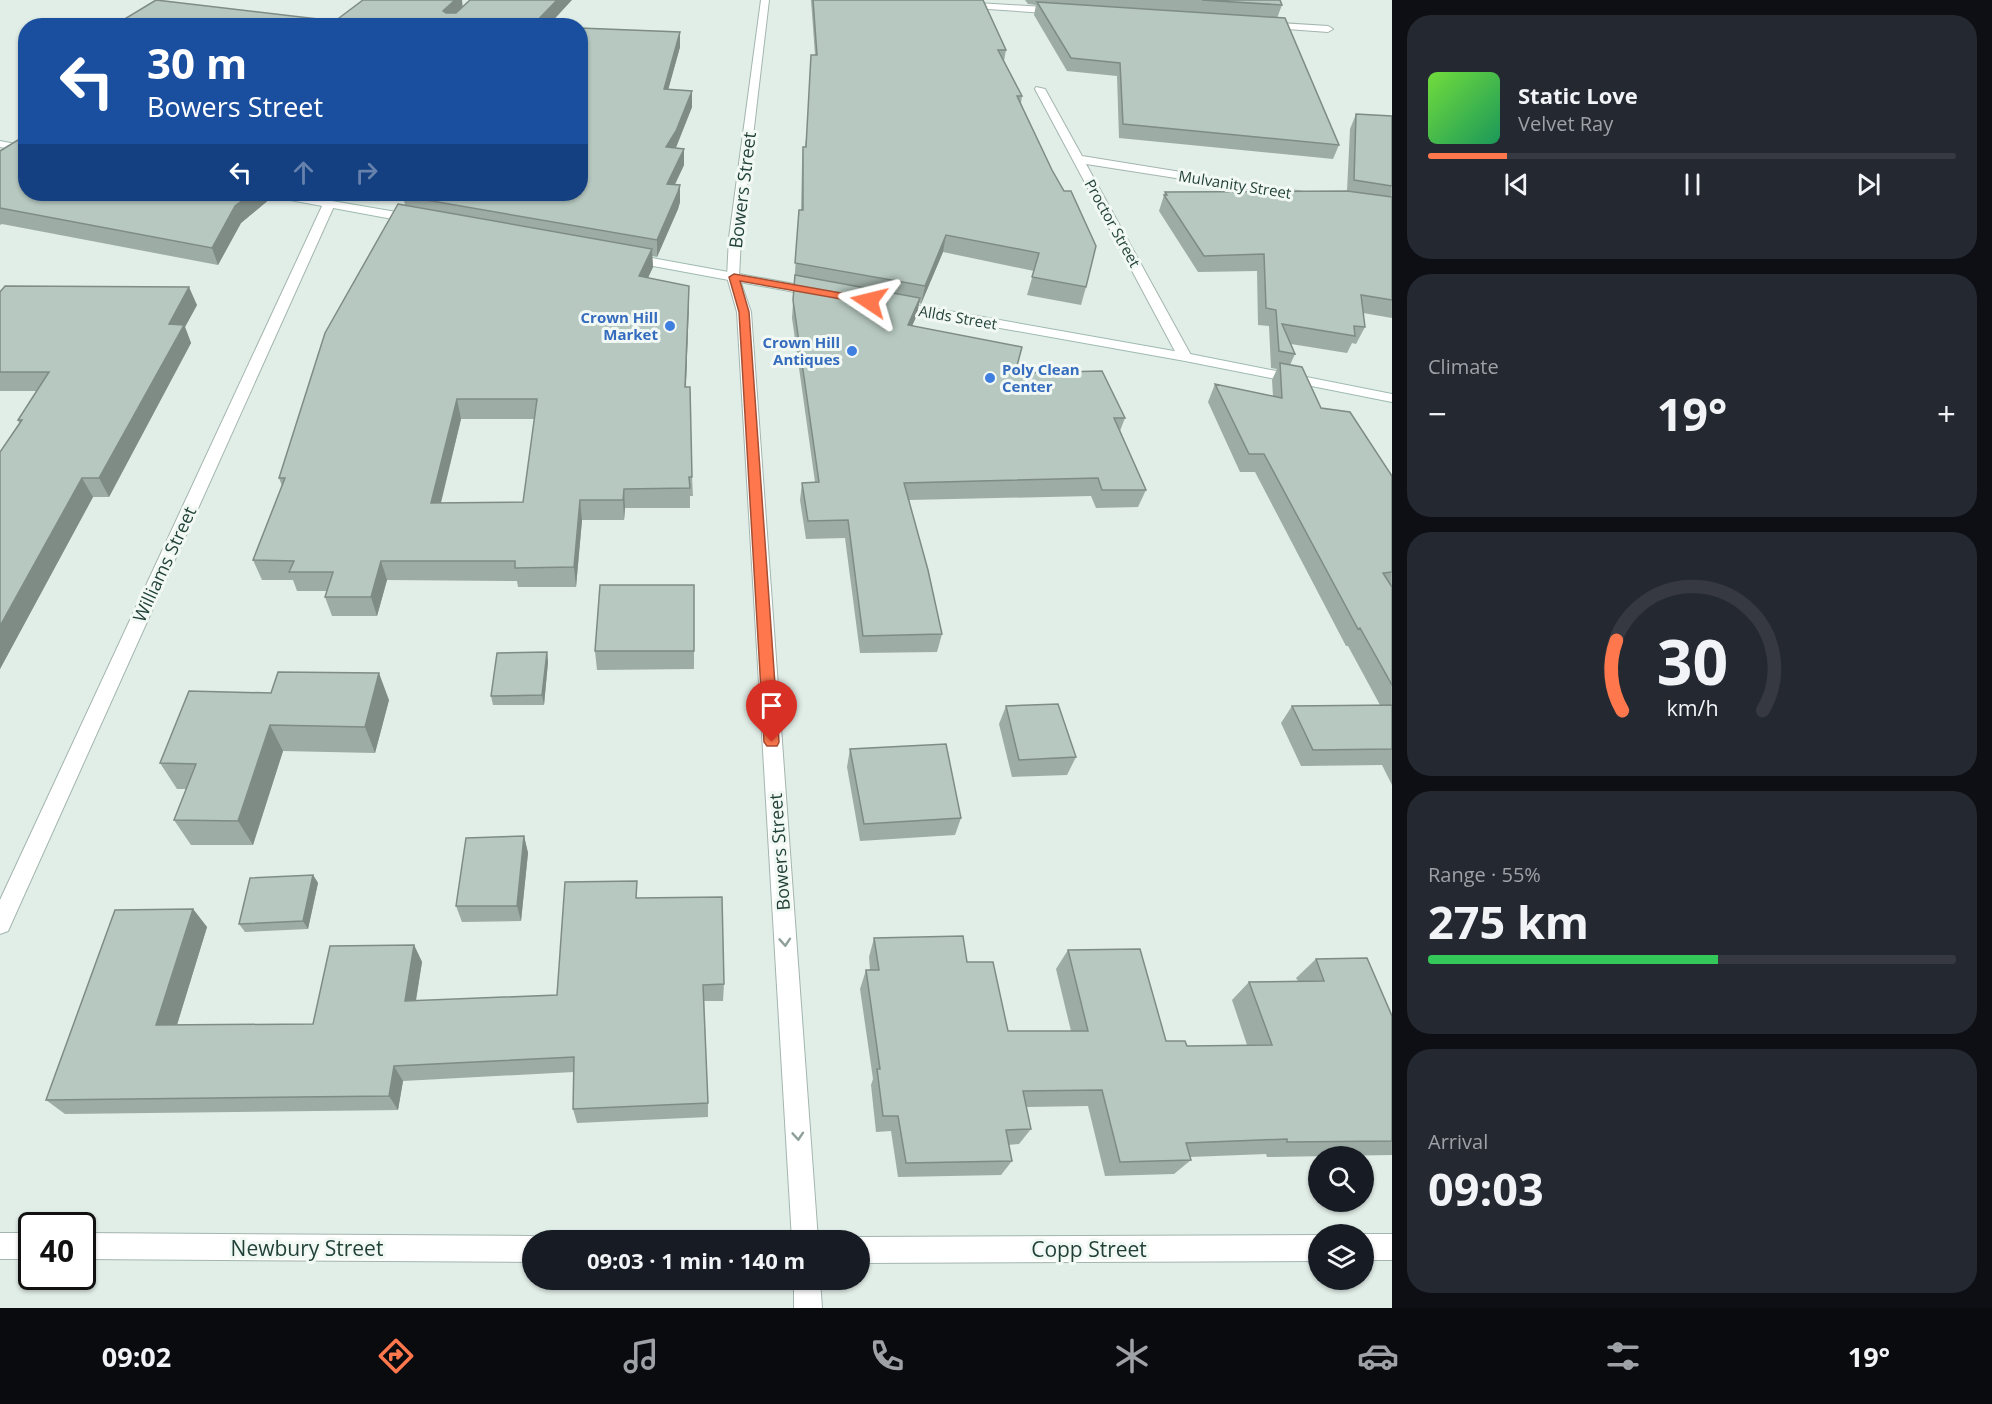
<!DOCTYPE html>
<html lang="en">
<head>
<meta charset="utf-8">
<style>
  :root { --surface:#171b24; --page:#242831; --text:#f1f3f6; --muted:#9ea1a6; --line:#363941; --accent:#ff784d }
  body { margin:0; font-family:"Open Sans",sans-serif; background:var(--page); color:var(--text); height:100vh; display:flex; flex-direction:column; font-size:22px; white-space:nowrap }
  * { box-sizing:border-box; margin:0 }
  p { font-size:20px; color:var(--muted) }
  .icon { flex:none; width:33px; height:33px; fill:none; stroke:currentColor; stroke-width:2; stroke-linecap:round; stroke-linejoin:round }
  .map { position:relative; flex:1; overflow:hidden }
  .panel { display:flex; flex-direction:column; gap:15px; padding:15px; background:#0d0f14; width:600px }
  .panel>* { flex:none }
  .banner { position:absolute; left:18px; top:18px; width:570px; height:183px; border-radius:24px; box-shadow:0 2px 4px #0004; background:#1a4fa0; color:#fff; overflow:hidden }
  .buttons { position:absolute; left:1308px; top:1146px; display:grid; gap:12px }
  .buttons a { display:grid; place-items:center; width:66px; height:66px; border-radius:50%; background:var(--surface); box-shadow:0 2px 4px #0004; font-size:30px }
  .speed { position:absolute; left:18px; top:1212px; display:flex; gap:12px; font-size:30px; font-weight:700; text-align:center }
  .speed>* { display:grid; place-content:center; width:78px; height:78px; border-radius:50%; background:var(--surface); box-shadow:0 2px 4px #0004; line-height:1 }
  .speed .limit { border:3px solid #111; border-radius:9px; background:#fff; color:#111 }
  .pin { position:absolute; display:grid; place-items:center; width:51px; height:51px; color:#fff; margin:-62px -26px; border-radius:50% 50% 50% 0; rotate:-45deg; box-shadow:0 0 6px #0007 }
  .pin .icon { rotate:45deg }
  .me { position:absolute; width:66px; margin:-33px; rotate:280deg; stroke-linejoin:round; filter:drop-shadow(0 0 4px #0008) }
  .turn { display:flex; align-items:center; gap:21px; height:126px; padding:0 30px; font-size:27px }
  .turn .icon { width:78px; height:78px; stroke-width:2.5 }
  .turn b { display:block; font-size:42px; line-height:51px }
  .lanes { display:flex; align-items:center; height:57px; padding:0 30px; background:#0003; justify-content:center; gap:30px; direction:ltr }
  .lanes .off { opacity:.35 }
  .big { font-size:45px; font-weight:700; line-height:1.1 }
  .panel .card { flex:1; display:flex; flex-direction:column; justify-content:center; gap:9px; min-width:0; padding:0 21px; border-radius:24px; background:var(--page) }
  .panel .dial { align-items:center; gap:0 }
  .dial svg { height:156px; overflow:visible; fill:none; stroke:var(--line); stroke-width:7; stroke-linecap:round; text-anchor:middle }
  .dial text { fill:var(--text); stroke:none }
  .song { display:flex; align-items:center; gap:18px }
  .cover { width:72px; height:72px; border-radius:9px; background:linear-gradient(135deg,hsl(100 70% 55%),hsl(150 70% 35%)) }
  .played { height:6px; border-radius:3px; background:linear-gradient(90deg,var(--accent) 15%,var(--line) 15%) }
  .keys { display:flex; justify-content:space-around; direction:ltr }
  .heat { display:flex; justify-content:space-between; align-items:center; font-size:33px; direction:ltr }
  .charge { height:9px; border-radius:4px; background:linear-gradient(90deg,#34c759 55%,var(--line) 0) }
  .trip { position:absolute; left:522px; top:1230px; width:348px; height:60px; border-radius:30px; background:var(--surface); box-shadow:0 2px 4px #0004; font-weight:700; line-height:60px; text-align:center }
  .menu { display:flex; height:96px; justify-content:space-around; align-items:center; background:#090b0e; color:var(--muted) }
  .menu .icon { width:42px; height:42px }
  .menu .on { color:var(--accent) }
  .menu b { font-size:27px; color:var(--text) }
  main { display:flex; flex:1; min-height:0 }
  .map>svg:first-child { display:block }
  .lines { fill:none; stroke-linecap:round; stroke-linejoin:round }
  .street-casing { stroke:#a3b5af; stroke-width:2 }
  .secondary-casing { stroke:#9ebab0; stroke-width:2 }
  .street { fill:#fff; fill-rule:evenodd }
  .secondary { fill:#fff; fill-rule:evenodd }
  .wall { fill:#9daca5; fill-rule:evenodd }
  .shaded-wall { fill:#7f8c86 }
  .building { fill:#b6c8c0; stroke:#7f8c86; stroke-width:1.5; fill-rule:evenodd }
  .oneway { stroke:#8f9f9b }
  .route { fill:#ff784d; stroke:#a64e32; stroke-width:1.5 }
  .shop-dot { fill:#3f7fe0; stroke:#f2f9f5; stroke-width:2 }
  .labels { text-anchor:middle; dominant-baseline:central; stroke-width:6; stroke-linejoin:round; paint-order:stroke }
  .far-street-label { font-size:15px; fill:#1f3f37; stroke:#f2f9f5 }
  .far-shop-label { font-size:15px; font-weight:bold; fill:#366cbe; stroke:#f2f9f5; text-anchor:end }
  .street-label { font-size:18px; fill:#1f3f37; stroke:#f2f9f5 }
  .near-street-label { font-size:21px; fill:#1f3f37; stroke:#f2f9f5 }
</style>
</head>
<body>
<main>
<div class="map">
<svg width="1392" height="1308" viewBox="0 0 1392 1308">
  <rect width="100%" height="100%" fill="#e1ede7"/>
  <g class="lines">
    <defs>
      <path id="street" d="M 761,0 L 769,0 L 741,238 L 739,277 L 751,312 L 818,1240 L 792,1240 L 737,312 L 727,277 L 729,238 Z
        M 961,2 L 1060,8 L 1065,11 L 1060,14 L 958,7 L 957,5 Z
        M 1264,22 L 1328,26 L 1333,29 L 1328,32 L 1261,27 L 1261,23 Z
        M 1036,87 L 1045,89 L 1082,156 L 1304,192 L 1310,195 L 1304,198 L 1086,164 L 1192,357 L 1190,360 L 1185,361 L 1178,357 L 1035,89 Z
        M 329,200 L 335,204 L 8,931 L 0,934 L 0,900 L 323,204 Z
        M 0,1233 L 32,1233 L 32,1259 L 0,1259 Z
        M 82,1233 L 532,1236 L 542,1240 L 532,1240 L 532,1262 L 82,1259 Z
        M 1362,1234 L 1392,1234 L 1392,1260 L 1364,1260 Z
        M 1318,1235 L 1318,1261 L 860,1263 L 860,1240 L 851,1240 L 860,1237 Z
        M 794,1280 L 820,1280 L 822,1308 L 794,1308 Z"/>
      <path id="secondary" d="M 0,141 L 26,146 L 26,152 L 0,147 Z
        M 269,194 L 291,194 L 414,215 L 420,219 L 414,223 L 274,197 Z
        M 630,254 L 816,288 L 822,292 L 816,296 L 626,261 L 624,258 L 626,255 Z
        M 893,301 L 1185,353 L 1392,394 L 1392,402 L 1185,361 L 888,308 L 886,305 Z"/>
    </defs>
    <use href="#street" class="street-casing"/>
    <use href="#secondary" class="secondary-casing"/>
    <use href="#street" class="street"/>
    <use href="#secondary" class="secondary"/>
  </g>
  <path class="wall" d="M 811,0 L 983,0 L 1006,50 L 1004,61 L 1022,96 L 1021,103 L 1086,287 L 1081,305 L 1027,295 L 1034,271 L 943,252 L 921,304 L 919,303 L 917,315 L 912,325 L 1015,373 L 1125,418 L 1120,431 L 1146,490 L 1138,507 L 1096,508 L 1091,496 L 909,500 L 942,634 L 937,652 L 860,653 L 845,538 L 806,539 L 800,500 L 802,483 L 815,482 L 792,318 L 799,210 L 801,210 L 802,164 L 803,147 L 805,147 L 815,55 Z
    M 1025,0 L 1280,0 L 1282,5 L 1277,18 L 1339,145 L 1333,159 L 1119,138 L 1117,76 L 1067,71 L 1034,15 L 1036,5 L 1028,4 Z
    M 680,32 L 680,47 L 668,89 L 692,107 L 676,148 L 684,149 L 684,165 L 675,185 L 680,185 L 680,202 L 678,209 L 657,257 L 652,256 L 653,267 L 648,278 L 689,286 L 686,387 L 692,477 L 693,496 L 690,496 L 690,508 L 625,508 L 624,520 L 582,520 L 576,587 L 518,587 L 517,581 L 387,580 L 377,616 L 332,616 L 325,597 L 327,591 L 297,591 L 293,580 L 262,580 L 253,560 L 282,486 L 279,478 L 405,205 L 403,196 L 404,194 L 402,194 L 580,194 ZM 461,419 L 535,419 L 523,502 L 441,503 Z
    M 1356,114 L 1392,116 L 1392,318 L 1363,313 L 1365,327 L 1356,344 L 1352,343 L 1347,353 L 1291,344 L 1295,354 L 1290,365 L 1321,408 L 1392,476 L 1392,785 L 1382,765 L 1301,766 L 1281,723 L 1292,706 L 1380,705 L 1348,646 L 1346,646 L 1255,472 L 1240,472 L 1208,402 L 1215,384 L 1273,396 L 1272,380 L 1277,369 L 1271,368 L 1269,326 L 1258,325 L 1257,271 L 1198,272 L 1159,211 L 1165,192 L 1347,191 L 1350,129 Z
    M 0,151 L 271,198 L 241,223 L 218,265 L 2,224 L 0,225 Z
    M 0,292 L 197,305 L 185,327 L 191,343 L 109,497 L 93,497 L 0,669 L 0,452 L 19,423 L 18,420 L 36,391 L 0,391 Z
    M 694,585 L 694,669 L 597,670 L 595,651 Z
    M 547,652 L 548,662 L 544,705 L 493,705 L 491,696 Z
    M 189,691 L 389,700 L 375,753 L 283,751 L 253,845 L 191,845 L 174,820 L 186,789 L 177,789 L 160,763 Z
    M 1006,706 L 1076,757 L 1067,775 L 1012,777 L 999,724 Z
    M 850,749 L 961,818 L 955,835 L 860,841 L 847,767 Z
    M 524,836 L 528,853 L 521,921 L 462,922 L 456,906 Z
    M 313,875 L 318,883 L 308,929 L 245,932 L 239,924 Z
    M 638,898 L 724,984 L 723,1001 L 704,1001 L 708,1103 L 708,1117 L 577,1123 L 573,1109 L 574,1072 L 403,1081 L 398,1110 L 65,1114 L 46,1100 L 193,909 L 207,927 L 177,1025 L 313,1024 L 414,945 L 422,962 L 416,1001 L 557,995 Z
    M 874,938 L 967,962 L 1008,1031 L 1071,1031 L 1056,969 L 1068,950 L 1166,1041 L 1187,1046 L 1247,1045 L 1232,1000 L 1249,982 L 1298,981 L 1296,978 L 1316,959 L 1392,1016 L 1392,1155 L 1267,1157 L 1266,1154 L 1190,1157 L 1191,1160 L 1174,1174 L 1105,1176 L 1088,1106 L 1026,1107 L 1031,1129 L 1019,1144 L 1008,1145 L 1012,1161 L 1001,1175 L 898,1177 L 891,1131 L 876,1132 L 871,1085 L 873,1079 L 860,989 L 866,970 L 870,970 L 869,957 Z"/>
  <path class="shaded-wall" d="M 455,0 L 462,0 L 463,9 L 446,26 L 443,11 Z
    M 557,0 L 572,0 L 548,26 L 532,26 Z
    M 680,32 L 680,47 L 664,105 L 664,89 Z
    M 692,91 L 692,107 L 676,147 L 666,147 Z
    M 684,149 L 684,165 L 667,200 L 667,184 Z
    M 680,185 L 680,202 L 678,209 L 657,257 L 657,240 Z
    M 251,194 L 270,194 L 271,198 L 241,223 L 218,265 L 212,248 L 235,206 Z
    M 946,235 L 943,252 L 921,304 L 925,286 Z
    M 652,249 L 653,267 L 640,295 L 639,276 Z
    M 689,286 L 689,305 L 685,407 L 685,387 Z
    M 189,287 L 197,305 L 185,327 L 191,343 L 109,497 L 99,478 L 169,324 Z
    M 920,298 L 917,315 L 905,342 L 908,325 Z
    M 457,399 L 461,419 L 436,522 L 431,503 Z
    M 82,478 L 93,497 L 0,669 L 0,626 Z
    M 624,489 L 625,508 L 624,520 L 623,500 Z
    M 580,500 L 582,520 L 576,587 L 574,567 Z
    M 381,561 L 387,580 L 377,616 L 371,597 Z
    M 547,652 L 548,662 L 544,705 L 542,695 Z
    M 379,673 L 389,700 L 375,753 L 365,727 Z
    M 270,725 L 283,751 L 253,845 L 238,821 Z
    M 524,836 L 528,853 L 521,921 L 517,906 Z
    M 313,875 L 318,883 L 308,929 L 303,921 Z
    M 193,909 L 207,927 L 172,1041 L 156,1025 Z
    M 414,945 L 422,962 L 413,1017 L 405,1001 Z
    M 394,1066 L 403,1081 L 398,1110 L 389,1096 Z"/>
  <path class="building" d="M 156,0 L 335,21 L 363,0 L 455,0 L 443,11 L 446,13 L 456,13 L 470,0 L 557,0 L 532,26 L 113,26 Z
    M 813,0 L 983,0 L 1006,50 L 998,50 L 1022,96 L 1017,96 L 1052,170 L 1064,191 L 1071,191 L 1096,246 L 1086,287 L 1032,277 L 1039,253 L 946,235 L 925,286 L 795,263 L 799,210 L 803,210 L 803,147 L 806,147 L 811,55 L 817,55 Z
    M 1202,0 L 1280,0 L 1282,5 Z
    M 1037,2 L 1285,18 L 1339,145 L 1123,124 L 1120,63 L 1071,58 Z
    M 580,28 L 680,32 L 664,89 L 692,91 L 676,131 L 666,147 L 684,149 L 667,184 L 680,185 L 678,192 L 657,240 L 403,196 L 405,194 L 580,194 Z
    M 1356,114 L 1392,116 L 1392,186 L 1354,180 Z
    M 26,135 L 26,194 L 251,194 L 235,206 L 212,248 L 0,208 L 0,151 Z
    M 1347,191 L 1392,197 L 1392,300 L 1361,295 L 1365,327 L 1354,326 L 1355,336 L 1282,324 L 1295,354 L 1279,351 L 1276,310 L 1266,308 L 1264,254 L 1204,256 L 1164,195 L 1167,195 L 1165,192 Z
    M 398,204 L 652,249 L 639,276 L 689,286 L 685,387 L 690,387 L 692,477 L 689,477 L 690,488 L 624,489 L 623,500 L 580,500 L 574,567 L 515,568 L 515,561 L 381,561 L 371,597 L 325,597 L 333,572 L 289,572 L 294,561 L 253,560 L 285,478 L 279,478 L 325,333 ZM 457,399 L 537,399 L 523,502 L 431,503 Z
    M 795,275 L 920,298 L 908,325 L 1022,347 L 1015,373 L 1102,371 L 1125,418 L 1114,418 L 1146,490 L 1102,490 L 1098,478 L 904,483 L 928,570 L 942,634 L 863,636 L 848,520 L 808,521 L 802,483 L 819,482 L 793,300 Z
    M 5,286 L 189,287 L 169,324 L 184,325 L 99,478 L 82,478 L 0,626 L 0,452 L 22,420 L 18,420 L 49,372 L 0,372 L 0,292 Z
    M 1280,363 L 1302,367 L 1321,408 L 1350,412 L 1392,476 L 1392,572 L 1383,573 L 1392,587 L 1392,685 L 1360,628 L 1358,629 L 1264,454 L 1249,454 L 1215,384 L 1282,398 Z
    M 600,585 L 694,585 L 694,651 L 595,651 Z
    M 547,652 L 542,695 L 491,696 L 497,653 Z
    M 278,672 L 379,673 L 365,727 L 270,725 L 238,821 L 174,820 L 196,764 L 160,763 L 189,691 L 271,693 Z
    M 1058,704 L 1076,757 L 1019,760 L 1006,706 Z
    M 1392,705 L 1392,749 L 1313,750 L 1292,706 Z
    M 946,744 L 961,818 L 864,824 L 850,749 Z
    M 524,836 L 517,906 L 456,906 L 466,838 Z
    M 313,875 L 303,921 L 239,924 L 250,878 Z
    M 637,881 L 636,898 L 722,897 L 724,984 L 703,985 L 708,1103 L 573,1109 L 574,1057 L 394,1066 L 389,1096 L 46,1100 L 115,910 L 193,909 L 156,1025 L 313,1024 L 330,946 L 414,945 L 405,1001 L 557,995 L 565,882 Z
    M 963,936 L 967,962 L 993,962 L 1008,1031 L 1088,1031 L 1068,950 L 1140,949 L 1166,1041 L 1185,1041 L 1187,1046 L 1272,1045 L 1249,982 L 1324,981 L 1316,959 L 1367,958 L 1392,1016 L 1392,1141 L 1287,1142 L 1287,1139 L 1186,1143 L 1191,1160 L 1120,1162 L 1102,1090 L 1023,1091 L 1031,1129 L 1006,1130 L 1012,1161 L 906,1163 L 898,1116 L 883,1116 L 877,1069 L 880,1069 L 866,970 L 879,970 L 874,938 Z"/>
  <defs><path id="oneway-chevron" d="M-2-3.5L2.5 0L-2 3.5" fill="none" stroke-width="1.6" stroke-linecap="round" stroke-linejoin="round" transform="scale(1.5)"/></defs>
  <g class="oneway">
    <use href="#oneway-chevron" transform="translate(785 942) rotate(86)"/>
    <use href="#oneway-chevron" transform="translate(798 1136) rotate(86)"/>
  </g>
  <path class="route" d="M 734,274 L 869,298 L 874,301 L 869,304 L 740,281 L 749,312 L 779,742 L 777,746 L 767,746 L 764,742 L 739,312 L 729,277 Z"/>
  <g class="shop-dot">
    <circle cx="670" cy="326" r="6"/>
    <circle cx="852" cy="351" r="6"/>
    <circle cx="990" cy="378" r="6"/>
  </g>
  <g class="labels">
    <g class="far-street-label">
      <text transform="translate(1235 184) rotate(9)">Mulvanity Street</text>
      <text transform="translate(1113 223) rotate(61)">Proctor Street</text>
      <text transform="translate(958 317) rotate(10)">Allds Street</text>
    </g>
    <g class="far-shop-label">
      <text x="658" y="317">Crown Hill<tspan x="658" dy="17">Market</tspan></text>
      <text x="840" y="342">Crown Hill<tspan x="840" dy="17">Antiques</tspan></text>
      <text x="1002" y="369" text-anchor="start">Poly Clean<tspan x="1002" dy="17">Center</tspan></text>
    </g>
    <g class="street-label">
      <text transform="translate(742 190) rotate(-83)">Bowers Street</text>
      <text transform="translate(164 564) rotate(-65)">Williams Street</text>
      <text transform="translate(779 852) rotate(-94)">Bowers Street</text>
    </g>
    <g class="near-street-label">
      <text x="307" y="1248">Newbury Street</text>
      <text x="1089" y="1249">Copp Street</text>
    </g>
  </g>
</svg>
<div class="buttons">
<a><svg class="icon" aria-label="search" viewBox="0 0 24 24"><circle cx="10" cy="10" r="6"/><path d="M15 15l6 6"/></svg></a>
<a><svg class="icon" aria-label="layers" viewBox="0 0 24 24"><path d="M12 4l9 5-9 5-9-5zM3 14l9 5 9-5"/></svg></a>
</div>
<div class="speed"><div class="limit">40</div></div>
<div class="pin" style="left:772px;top:742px;background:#d93025"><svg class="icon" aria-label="arrive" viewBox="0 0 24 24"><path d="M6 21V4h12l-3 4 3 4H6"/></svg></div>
<svg class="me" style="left:869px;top:301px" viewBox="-20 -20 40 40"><path d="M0-17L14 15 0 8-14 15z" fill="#ff784d" stroke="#fff" stroke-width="4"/></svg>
<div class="trip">09:03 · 1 min · 140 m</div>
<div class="banner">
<div class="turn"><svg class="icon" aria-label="left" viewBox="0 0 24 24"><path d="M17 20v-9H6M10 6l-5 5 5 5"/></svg><div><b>30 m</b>Bowers Street</div></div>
<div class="lanes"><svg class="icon" aria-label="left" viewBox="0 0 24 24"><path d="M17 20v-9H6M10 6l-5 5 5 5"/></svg><svg class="icon off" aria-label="ahead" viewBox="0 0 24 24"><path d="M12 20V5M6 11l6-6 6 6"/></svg><svg class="icon off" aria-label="right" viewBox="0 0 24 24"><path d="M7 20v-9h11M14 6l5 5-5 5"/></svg></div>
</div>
</div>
<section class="panel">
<div class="card">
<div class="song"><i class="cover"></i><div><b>Static Love</b><p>Velvet Ray</p></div></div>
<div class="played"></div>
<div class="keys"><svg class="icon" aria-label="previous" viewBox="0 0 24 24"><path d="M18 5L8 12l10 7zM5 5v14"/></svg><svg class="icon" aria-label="pause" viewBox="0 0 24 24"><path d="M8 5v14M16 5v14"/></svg><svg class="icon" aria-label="next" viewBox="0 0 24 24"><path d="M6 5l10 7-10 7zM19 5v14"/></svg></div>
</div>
<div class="card"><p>Climate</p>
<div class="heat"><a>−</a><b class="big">19°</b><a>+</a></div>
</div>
<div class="card dial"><svg viewBox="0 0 100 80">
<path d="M14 69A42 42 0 1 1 86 69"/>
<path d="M14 69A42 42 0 0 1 11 33" stroke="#ff784d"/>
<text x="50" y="56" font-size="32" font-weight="700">30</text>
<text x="50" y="72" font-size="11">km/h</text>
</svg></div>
<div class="card"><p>Range · 55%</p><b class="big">275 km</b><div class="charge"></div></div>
<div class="card"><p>Arrival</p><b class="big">09:03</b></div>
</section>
</main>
<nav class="menu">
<b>09:02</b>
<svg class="icon on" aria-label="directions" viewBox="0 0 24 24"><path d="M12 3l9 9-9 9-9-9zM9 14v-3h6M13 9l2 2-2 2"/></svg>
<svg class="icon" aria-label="music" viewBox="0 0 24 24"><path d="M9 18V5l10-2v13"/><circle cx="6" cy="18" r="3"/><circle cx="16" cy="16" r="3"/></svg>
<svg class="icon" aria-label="phone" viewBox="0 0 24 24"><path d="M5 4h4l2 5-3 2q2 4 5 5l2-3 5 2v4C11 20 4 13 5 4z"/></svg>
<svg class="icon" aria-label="climate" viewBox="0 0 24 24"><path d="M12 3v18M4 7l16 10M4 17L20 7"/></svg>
<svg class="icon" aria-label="car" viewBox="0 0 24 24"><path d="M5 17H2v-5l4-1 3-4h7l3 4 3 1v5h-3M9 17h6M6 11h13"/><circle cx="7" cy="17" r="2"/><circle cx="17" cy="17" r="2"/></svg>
<svg class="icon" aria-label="filters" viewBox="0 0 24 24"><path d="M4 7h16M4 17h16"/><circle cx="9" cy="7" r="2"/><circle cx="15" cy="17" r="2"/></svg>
<b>19°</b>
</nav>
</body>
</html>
